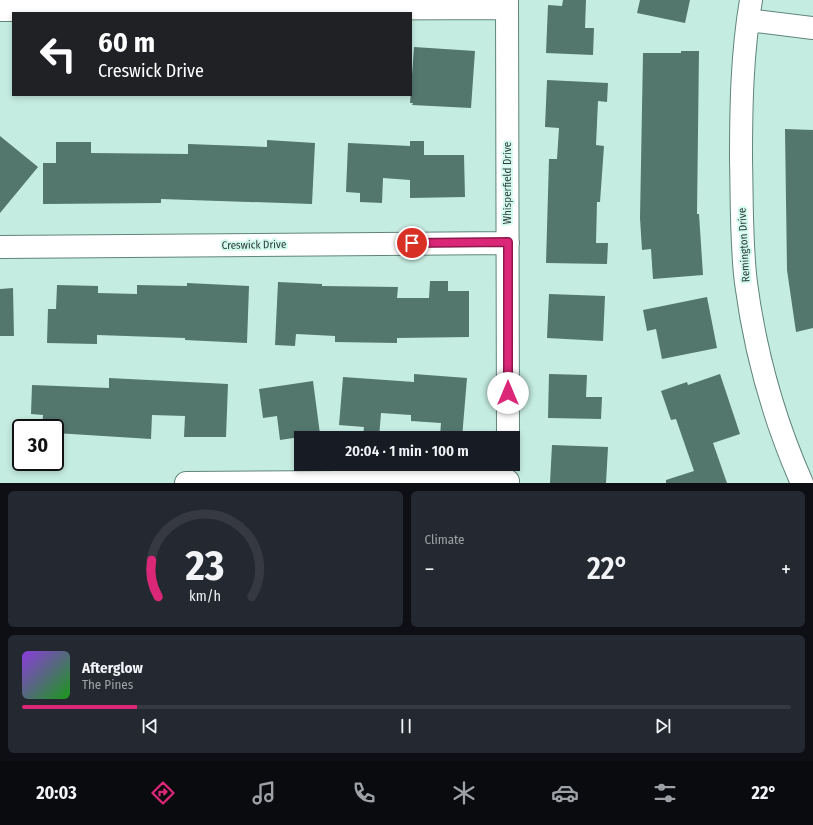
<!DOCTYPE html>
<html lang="en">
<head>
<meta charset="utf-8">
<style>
  :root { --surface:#171b24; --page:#242831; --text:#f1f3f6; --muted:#9ea1a6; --line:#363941; --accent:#db2777 }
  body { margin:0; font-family:"Fira Sans Condensed",sans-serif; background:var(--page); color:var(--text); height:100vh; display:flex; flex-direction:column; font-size:15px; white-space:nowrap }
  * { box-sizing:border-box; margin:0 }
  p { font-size:13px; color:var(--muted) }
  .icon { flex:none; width:22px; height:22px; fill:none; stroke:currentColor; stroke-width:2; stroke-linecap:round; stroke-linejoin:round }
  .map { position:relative; height:483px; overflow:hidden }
  .details { display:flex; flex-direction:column; gap:8px; padding:8px; background:#0d0f14; flex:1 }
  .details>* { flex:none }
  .guide { position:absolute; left:12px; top:12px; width:400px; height:84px; border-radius:0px; box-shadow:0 2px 6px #0003; background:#202124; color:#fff; overflow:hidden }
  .speed { position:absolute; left:12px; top:419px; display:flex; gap:8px; font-size:20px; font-weight:700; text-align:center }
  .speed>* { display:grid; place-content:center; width:52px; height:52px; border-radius:50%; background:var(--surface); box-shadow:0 2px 6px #0003; line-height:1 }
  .speed .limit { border:2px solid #111; border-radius:6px; background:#fff; color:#111 }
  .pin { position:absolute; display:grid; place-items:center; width:34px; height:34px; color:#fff; margin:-17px; border:2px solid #fff; border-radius:50%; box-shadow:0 1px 4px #0007 }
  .me { position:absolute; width:44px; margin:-22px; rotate:0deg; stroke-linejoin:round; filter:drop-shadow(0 0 3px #0008) }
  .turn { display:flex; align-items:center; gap:14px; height:84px; padding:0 20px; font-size:18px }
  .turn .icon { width:52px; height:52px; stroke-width:2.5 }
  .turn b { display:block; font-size:28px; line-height:34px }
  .big { font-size:30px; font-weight:600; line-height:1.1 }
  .details .card { flex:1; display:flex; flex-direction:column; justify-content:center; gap:6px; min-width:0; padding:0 14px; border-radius:6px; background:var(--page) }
  .details .dial { align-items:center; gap:0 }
  .dial svg { height:104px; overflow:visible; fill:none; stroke:var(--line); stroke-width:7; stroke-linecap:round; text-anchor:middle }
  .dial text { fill:var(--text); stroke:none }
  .song { display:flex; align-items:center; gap:12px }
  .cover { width:48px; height:48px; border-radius:6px; background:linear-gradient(135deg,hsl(270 70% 55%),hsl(120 70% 35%)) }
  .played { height:4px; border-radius:2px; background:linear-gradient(90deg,var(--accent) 15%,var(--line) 15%) }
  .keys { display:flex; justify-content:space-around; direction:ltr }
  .heat { display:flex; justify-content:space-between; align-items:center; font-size:22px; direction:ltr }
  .details .tiles { flex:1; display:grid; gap:8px; grid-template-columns:1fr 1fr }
  .card:last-child { grid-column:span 2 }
  .trip { position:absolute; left:294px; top:431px; width:226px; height:40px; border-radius:0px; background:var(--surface); box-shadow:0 2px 6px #0003; font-weight:600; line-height:40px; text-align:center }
  .dock { display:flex; height:64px; justify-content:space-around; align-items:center; background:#090b0e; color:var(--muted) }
  .dock .icon { width:28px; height:28px }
  .dock .active { color:var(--accent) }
  .dock b { font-size:18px; color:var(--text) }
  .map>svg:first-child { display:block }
  .building { fill:#53766d }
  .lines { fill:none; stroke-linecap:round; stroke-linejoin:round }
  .minor-casing { stroke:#60847b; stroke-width:24 }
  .minor { stroke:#fff; stroke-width:22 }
  .route-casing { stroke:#8e194d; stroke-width:10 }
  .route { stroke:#db2777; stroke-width:7 }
  .labels { text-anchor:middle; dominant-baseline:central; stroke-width:4; stroke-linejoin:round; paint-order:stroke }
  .street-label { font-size:11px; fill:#2d3c38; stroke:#d2f9ee }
</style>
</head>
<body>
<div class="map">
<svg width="813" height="483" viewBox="0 0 813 483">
  <rect width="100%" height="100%" fill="#c5ece1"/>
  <path class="building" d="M 563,0 L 586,0 L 585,28 L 594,28 L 593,55 L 546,53 L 548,5 L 562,6 Z
    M 640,0 L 690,0 L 685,23 L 637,13 Z
    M 414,47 L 475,51 L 471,108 L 412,105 L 413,103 L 410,103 Z
    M 681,51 L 699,51 L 697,214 L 699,214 L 703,275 L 653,279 L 651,249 L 642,250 L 640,218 L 643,53 L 681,53 Z
    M 547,80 L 608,83 L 607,102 L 598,101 L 596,145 L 604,146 L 600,202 L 597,202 L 596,243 L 608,243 L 607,264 L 546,263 L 549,159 L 557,159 L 559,128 L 545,127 Z
    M 785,129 L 813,130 L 813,328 L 796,332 L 787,270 Z
    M 0,136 L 38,167 L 0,213 Z
    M 267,140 L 315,143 L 312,204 L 161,199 L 161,203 L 43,204 L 43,163 L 56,163 L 56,142 L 91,142 L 91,153 L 188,154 L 188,144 L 267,147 Z
    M 410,141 L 424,141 L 424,155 L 464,155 L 465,197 L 410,198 L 410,180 L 383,178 L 382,203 L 360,202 L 360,193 L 346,192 L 348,143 L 410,146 Z
    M 430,281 L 448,281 L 448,291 L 469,291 L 469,337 L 397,338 L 397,343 L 335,342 L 335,336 L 296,334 L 295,346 L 275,345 L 278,282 L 322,284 L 322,286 L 398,287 L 397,298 L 429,298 Z
    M 187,283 L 249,286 L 247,343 L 185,340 L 185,338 L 97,335 L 97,344 L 47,343 L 48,309 L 56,309 L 57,285 L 98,286 L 98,293 L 137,294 L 137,285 L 187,286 Z
    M 13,288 L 14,336 L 0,336 L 0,289 Z
    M 549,294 L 605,296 L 603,341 L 547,338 Z
    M 707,297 L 717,348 L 662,359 L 656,329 L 647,331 L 643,310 Z
    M 414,374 L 467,378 L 462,438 L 440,436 L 441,423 L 411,421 L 411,415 L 381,413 L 379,438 L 363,437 L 364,427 L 339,425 L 343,377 L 414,382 Z
    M 549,374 L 587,375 L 586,397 L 602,397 L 601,419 L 548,418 Z
    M 720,374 L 740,434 L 713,443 L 727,483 L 666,483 L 666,480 L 694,471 L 676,419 L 671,420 L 661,391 L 687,382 L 688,385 Z
    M 109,378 L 228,384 L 226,437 L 184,437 L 185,416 L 152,415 L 151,439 L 55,433 L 55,428 L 42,428 L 43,415 L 31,414 L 32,385 L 109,388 Z
    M 313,381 L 320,434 L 280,440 L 277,416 L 263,418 L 259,389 Z
    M 552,445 L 608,447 L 606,483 L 550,483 Z"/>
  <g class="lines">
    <defs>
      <path id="minor" d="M 507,0 L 508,438
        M 751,0 C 742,53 741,106 741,159 C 742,200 741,243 746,283 C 755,351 774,420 802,483
        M 0,10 L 507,8
        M 748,20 L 813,28
        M 0,247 L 508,243
        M 186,483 L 508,481"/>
    </defs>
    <use href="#minor" class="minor-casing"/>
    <use href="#minor" class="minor"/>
  </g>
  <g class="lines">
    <defs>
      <path id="route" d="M 412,243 L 508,242 L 508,393"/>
    </defs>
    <use href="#route" class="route-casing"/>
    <use href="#route" class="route"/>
  </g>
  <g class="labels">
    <g class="street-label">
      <text transform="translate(507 183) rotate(-90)">Whisperfield Drive</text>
      <text transform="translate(254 245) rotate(-1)">Creswick Drive</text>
      <text transform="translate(744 245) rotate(-93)">Remington Drive</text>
    </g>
  </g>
</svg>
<div class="speed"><div class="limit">30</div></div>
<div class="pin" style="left:412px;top:243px;background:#d93025"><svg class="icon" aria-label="arrive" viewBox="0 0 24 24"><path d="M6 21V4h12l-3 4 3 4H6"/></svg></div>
<svg class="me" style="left:508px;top:393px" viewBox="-20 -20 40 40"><circle r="19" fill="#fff"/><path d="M0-13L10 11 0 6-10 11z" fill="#db2777"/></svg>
<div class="trip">20:04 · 1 min · 100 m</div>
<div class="guide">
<div class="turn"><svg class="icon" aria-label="left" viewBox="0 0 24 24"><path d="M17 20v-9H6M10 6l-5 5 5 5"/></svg><div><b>60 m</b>Creswick Drive</div></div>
</div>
</div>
<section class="details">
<div class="tiles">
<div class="card dial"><svg viewBox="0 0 100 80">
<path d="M14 69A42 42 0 1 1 86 69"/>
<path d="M14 69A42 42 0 0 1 9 41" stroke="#db2777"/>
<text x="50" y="56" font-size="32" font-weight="700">23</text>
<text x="50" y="72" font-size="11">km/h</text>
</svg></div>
<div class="card"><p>Climate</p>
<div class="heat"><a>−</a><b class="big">22°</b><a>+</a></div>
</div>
<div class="card">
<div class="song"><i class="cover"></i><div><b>Afterglow</b><p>The Pines</p></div></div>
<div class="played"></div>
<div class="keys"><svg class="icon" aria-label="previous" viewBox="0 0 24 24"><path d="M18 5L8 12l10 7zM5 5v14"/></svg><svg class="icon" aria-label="pause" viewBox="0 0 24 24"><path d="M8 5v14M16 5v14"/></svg><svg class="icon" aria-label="next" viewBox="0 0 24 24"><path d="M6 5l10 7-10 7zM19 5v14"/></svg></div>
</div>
</div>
</section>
<nav class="dock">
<b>20:03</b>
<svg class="icon active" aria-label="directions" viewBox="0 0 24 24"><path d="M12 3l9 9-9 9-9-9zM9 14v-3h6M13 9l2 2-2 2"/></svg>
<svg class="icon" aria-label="music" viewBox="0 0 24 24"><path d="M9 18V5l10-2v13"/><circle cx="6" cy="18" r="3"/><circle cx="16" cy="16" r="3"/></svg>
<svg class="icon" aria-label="phone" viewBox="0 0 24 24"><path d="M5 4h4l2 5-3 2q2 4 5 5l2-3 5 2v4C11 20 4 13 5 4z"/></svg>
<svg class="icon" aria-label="climate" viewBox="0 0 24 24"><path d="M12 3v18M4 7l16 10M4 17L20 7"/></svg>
<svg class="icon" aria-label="car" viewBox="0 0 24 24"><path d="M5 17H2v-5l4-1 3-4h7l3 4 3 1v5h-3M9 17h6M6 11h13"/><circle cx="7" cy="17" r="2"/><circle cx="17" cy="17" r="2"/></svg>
<svg class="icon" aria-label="filters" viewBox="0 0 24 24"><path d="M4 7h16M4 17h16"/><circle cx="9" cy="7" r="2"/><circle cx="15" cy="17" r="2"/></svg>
<b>22°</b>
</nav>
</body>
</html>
